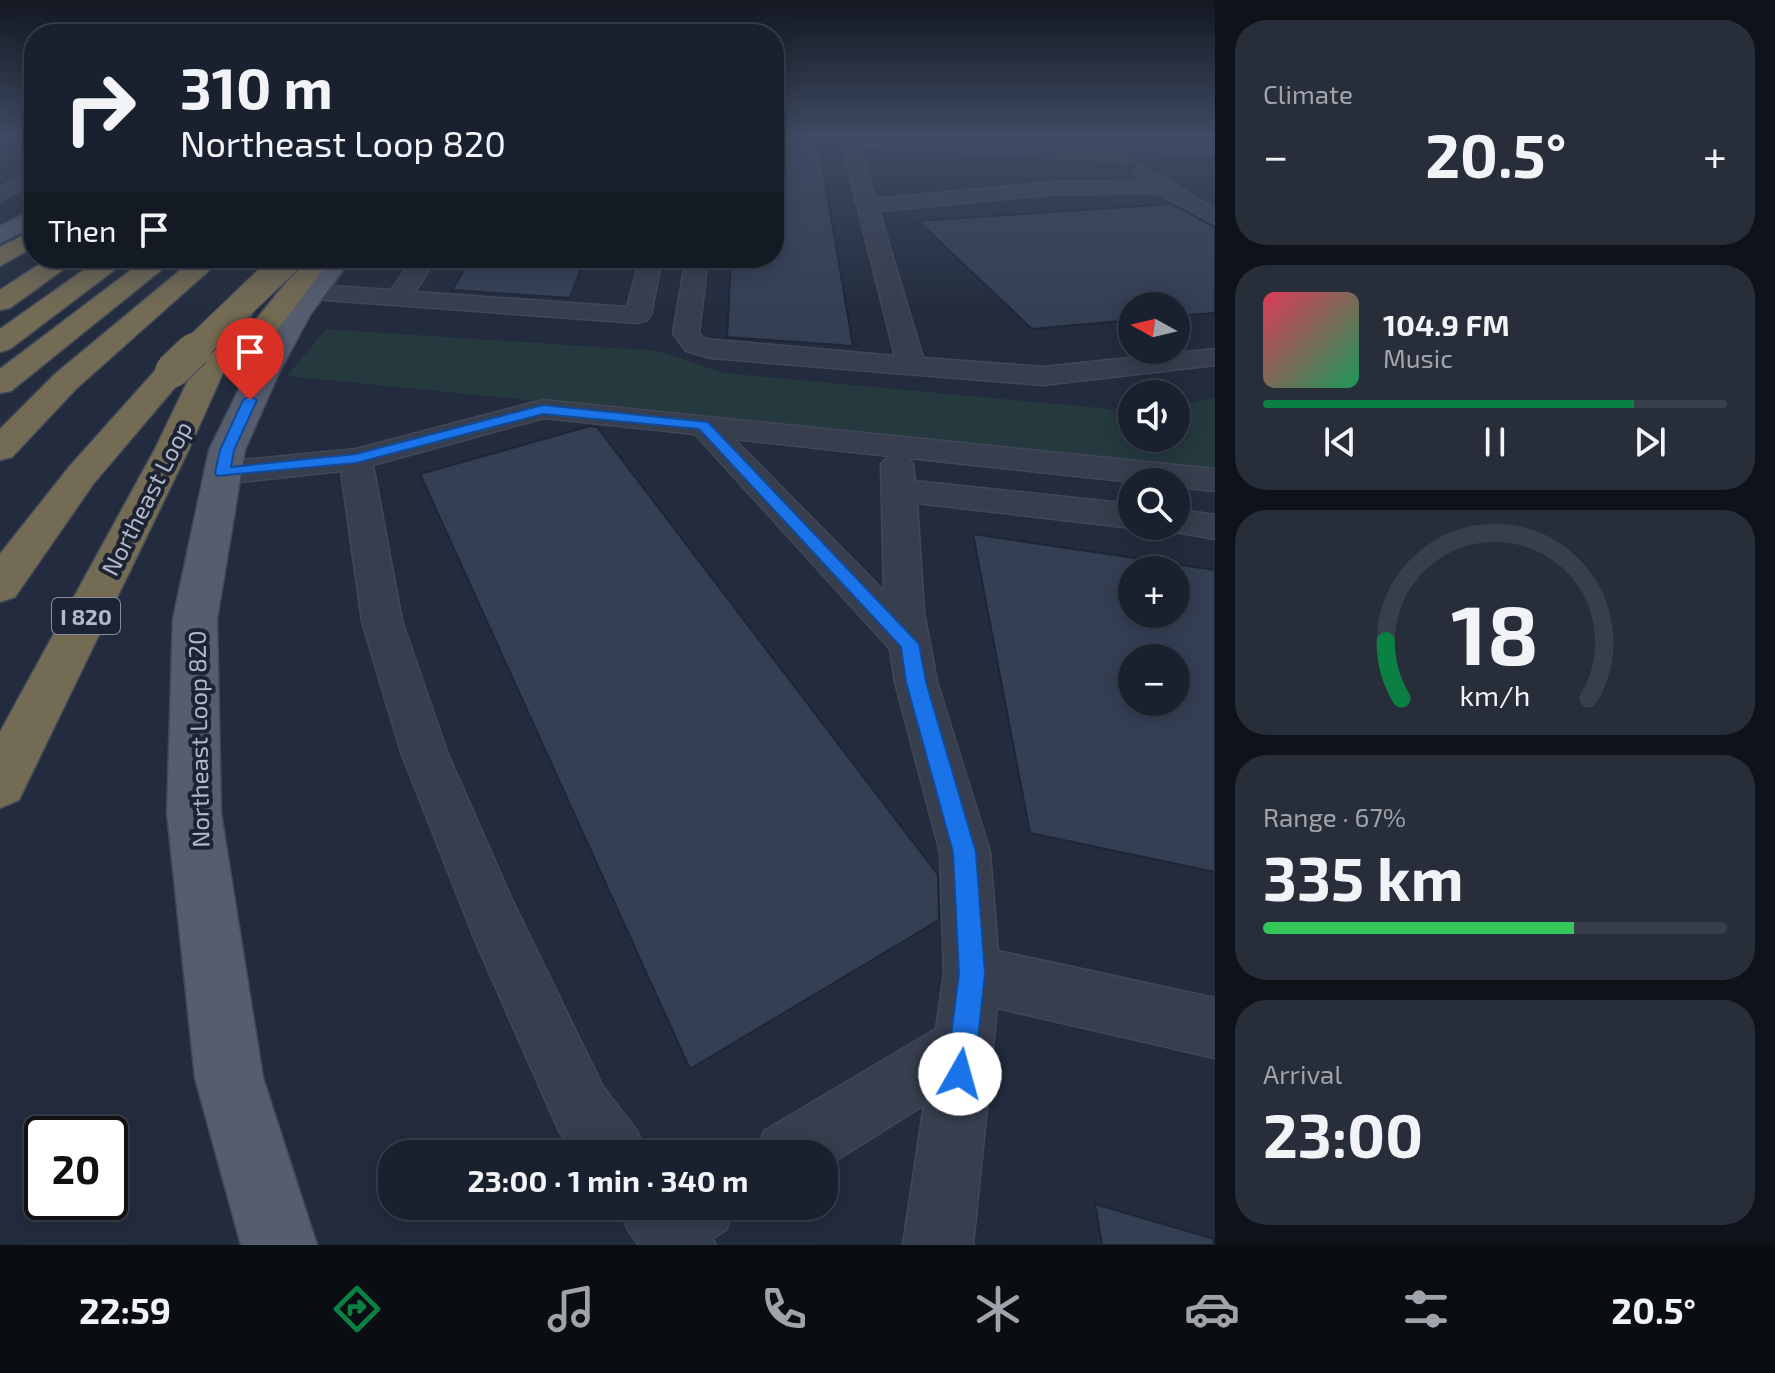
<!DOCTYPE html>
<html lang="en">
<head>
<meta charset="utf-8">
<style>
  :root { --surface:#1a212e; --page:#272e3a; --text:#f1f3f6; --muted:#9fa3aa; --line:#383e4a; --accent:#0b8043 }
  body { margin:0; font-family:"Exo 2",sans-serif; background:var(--page); color:var(--text); height:100vh; display:flex; flex-direction:column; font-size:30px; white-space:nowrap }
  * { box-sizing:border-box; margin:0 }
  p { font-size:26px; color:var(--muted) }
  .icon { flex:none; width:44px; height:44px; fill:none; stroke:currentColor; stroke-width:2; stroke-linecap:round; stroke-linejoin:round }
  .map { position:relative; flex:1; overflow:hidden }
  .details { display:flex; flex-direction:column; gap:20px; padding:20px; background:#0e1219; width:560px }
  .details>* { flex:none }
  .top-card { position:absolute; left:24px; top:24px; width:760px; height:244px; border-radius:32px; box-shadow:0 4px 20px #0003,0 0 0 2px var(--line); background:#1a212e; color:var(--text); overflow:hidden }
  .needle { width:52px; rotate:278deg }
  .tools { position:absolute; left:1118px; top:292px; display:grid; gap:16px }
  .tools a { display:grid; place-items:center; width:72px; height:72px; border-radius:50%; background:var(--surface); box-shadow:0 4px 20px #0003,0 0 0 2px var(--line); font-size:40px }
  .speed { position:absolute; left:24px; top:1116px; display:flex; gap:16px; font-size:40px; font-weight:700; text-align:center }
  .speed>* { display:grid; place-content:center; width:104px; height:104px; border-radius:50%; background:var(--surface); box-shadow:0 4px 20px #0003,0 0 0 2px var(--line); line-height:1 }
  .speed .limit { border:4px solid #111; border-radius:12px; background:#fff; color:#111 }
  .pin { position:absolute; display:grid; place-items:center; width:68px; height:68px; color:#fff; margin:-82px -34px; border-radius:50% 50% 50% 0; rotate:-45deg; box-shadow:0 0 8px #0007 }
  .pin .icon { rotate:45deg }
  .me { position:absolute; width:88px; margin:-44px; rotate:7deg; stroke-linejoin:round; filter:drop-shadow(0 0 6px #0008) }
  .turn { display:flex; align-items:center; gap:28px; height:168px; padding:0 24px; font-size:36px }
  .turn .icon { width:104px; height:104px; stroke-width:2.5 }
  .turn b { display:block; font-size:56px; line-height:68px }
  .then { display:flex; align-items:center; height:76px; padding:0 24px; background:#0003; gap:16px; font-size:30px }
  .big { font-size:60px; font-weight:700; line-height:1.1 }
  .details .card { flex:1; display:flex; flex-direction:column; justify-content:center; gap:12px; min-width:0; padding:0 28px; border-radius:32px; background:var(--page) }
  .details .dial { align-items:center; gap:0 }
  .dial svg { height:208px; overflow:visible; fill:none; stroke:var(--line); stroke-width:7; stroke-linecap:round; text-anchor:middle }
  .dial text { fill:var(--text); stroke:none }
  .song { display:flex; align-items:center; gap:24px }
  .cover { width:96px; height:96px; border-radius:12px; background:linear-gradient(135deg,hsl(350 70% 55%),hsl(150 70% 35%)) }
  .played { height:8px; border-radius:4px; background:linear-gradient(90deg,var(--accent) 80%,var(--line) 80%) }
  .keys { display:flex; justify-content:space-around; direction:ltr }
  .heat { display:flex; justify-content:space-between; align-items:center; font-size:44px; direction:ltr }
  .charge { height:12px; border-radius:6px; background:linear-gradient(90deg,#34c759 67%,var(--line) 0) }
  .trip { position:absolute; left:378px; top:1140px; width:460px; height:80px; border-radius:32px; background:var(--surface); box-shadow:0 4px 20px #0003,0 0 0 2px var(--line); font-weight:700; line-height:80px; text-align:center }
  .tabs { display:flex; height:128px; justify-content:space-around; align-items:center; background:#0a0d12; color:var(--muted) }
  .tabs .icon { width:56px; height:56px }
  .tabs .selected { color:var(--accent) }
  .tabs b { font-size:36px; color:var(--text) }
  main { display:flex; flex:1; min-height:0 }
  .map>svg:first-child { display:block }
  .green { fill:#25393f }
  .building { fill:#353f54; stroke:#1e2535; stroke-width:2; fill-rule:evenodd }
  .lines { fill:none; stroke-linecap:round; stroke-linejoin:round }
  .minor-casing { stroke:#404757; stroke-width:3 }
  .major-casing { stroke:#404757; stroke-width:3 }
  .highway-casing { stroke:#424959; stroke-width:3 }
  .minor { fill:#373e4e; fill-rule:evenodd }
  .major { fill:#555d6e; fill-rule:evenodd }
  .highway { fill:#746b54; fill-rule:evenodd }
  .highway-bridge-far1-casing { stroke:#424959; stroke-width:29; stroke-linecap:butt }
  .highway-bridge-casing { stroke:#424959; stroke-width:36; stroke-linecap:butt }
  .highway-bridge-far1 { stroke:#746b54; stroke-width:27 }
  .highway-bridge { stroke:#746b54; stroke-width:34 }
  .route { fill:#1a73e8; stroke:#114b97; stroke-width:2 }
  .labels { text-anchor:middle; dominant-baseline:central; stroke-width:8; stroke-linejoin:round; paint-order:stroke }
  .shield { fill:#1c2333; stroke:#868c9c; stroke-width:2 }
  .shield-label { font-size:22px; font-weight:bold; fill:#b3b9c9 }
  .street-label { font-size:24px; fill:#b3b9c9; stroke:#1c2333 }
</style>
</head>
<body>
<main>
<div class="map">
<svg width="1215" height="1245" viewBox="0 0 1215 1245">
  <rect width="100%" height="100%" fill="#232c3e"/>
  <path class="green" d="M 326,329 L 659,351 L 724,373 L 1132,411 L 1132,438 L 1176,438 L 1176,406 L 1215,398 L 1215,469 L 287,376 Z"/>
  <path class="building" d="M 774,139 L 819,146 L 853,346 L 727,337 L 731,258 L 774,258 Z
    M 1172,204 L 1215,227 L 1215,313 L 1176,316 L 1176,306 L 1132,306 L 1132,320 L 1032,329 L 918,221 Z
    M 471,258 L 585,258 L 570,298 L 452,290 Z
    M 590,426 L 597,427 L 938,875 L 939,920 L 690,1069 L 420,474 Z
    M 973,534 L 1215,570 L 1215,872 L 1030,833 ZM 1132,570 L 1176,570 L 1176,614 L 1132,614 ZM 1132,658 L 1176,658 L 1176,702 L 1132,702 Z
    M 1095,1204 L 1214,1239 L 1213,1245 L 1102,1245 Z"/>
  <g class="lines">
    <defs>
      <path id="minor" d="M 788,136 L 864,136 L 1116,150 L 1118,141 L 1124,140 L 1215,143 L 1215,153 L 1134,151 L 1132,160 L 1126,161 L 859,146 L 875,199 L 1055,182 L 1142,181 L 1132,171 L 1141,165 L 1215,209 L 1215,224 L 1157,193 L 1055,194 L 879,211 L 923,358 L 1043,367 L 1215,349 L 1215,365 L 1043,385 L 711,358 L 686,351 L 673,333 L 686,258 L 708,258 L 699,333 L 705,339 L 895,356 L 842,145 L 796,141 Z
        M 34,170 L 34,184 L 0,201 L 0,187 Z
        M 414,258 L 437,258 L 415,292 L 627,307 L 640,258 L 662,258 L 651,315 L 647,320 L 638,323 L 313,299 L 304,297 L 301,292 L 304,287 L 313,285 L 391,290 Z
        M 543,400 L 1215,469 L 1215,491 L 1176,487 L 1176,482 L 1133,482 L 909,458 L 913,464 L 915,481 L 1132,504 L 1132,526 L 1139,526 L 1132,528 L 917,503 L 924,612 L 937,682 L 990,852 L 998,951 L 1215,998 L 1215,1058 L 997,1008 L 973,1245 L 903,1245 L 924,1105 L 824,1168 L 824,1154 L 754,1154 L 764,1131 L 936,1029 L 944,974 L 940,852 L 895,682 L 890,649 L 695,434 L 544,418 L 373,465 L 402,621 L 447,752 L 513,902 L 603,1087 L 637,1131 L 647,1154 L 575,1154 L 559,1131 L 475,940 L 401,752 L 362,621 L 341,471 L 222,484 L 210,481 L 206,473 L 210,465 L 222,462 L 356,449 ZM 734,439 L 889,456 L 881,464 L 884,591 Z
        M 1176,509 L 1215,515 L 1215,539 L 1164,530 L 1161,526 L 1176,526 Z
        M 618,1206 L 736,1206 L 726,1230 L 713,1238 L 716,1245 L 639,1245 L 628,1230 Z"/>
      <path id="major" d="M 34,209 L 34,226 L 0,243 L 0,226 Z
        M 326,258 L 352,258 L 310,315 L 278,375 L 245,450 L 217,619 L 221,813 L 263,1078 L 317,1245 L 241,1245 L 195,1078 L 167,813 L 173,619 L 209,450 L 246,375 L 283,314 Z"/>
      <path id="highway" d="M 34,230 L 34,247 L 0,266 L 0,247 Z
        M 49,258 L 79,258 L 10,308 L 0,310 L 0,290 Z
        M 101,258 L 130,258 L 10,349 L 0,352 L 0,329 Z
        M 147,258 L 176,258 L 11,391 L 0,393 L 0,369 Z
        M 195,258 L 223,258 L 77,388 L 12,457 L 0,460 L 0,429 L 55,374 Z
        M 306,258 L 332,258 L 254,360 L 243,363 L 230,357 L 189,449 L 19,800 L 0,808 L 0,732 L 155,449 L 209,337 L 240,288 L 260,288 L 263,294 L 236,344 Z
        M 172,362 L 183,364 L 187,371 L 183,378 L 94,483 L 15,597 L 0,602 L 0,554 L 69,467 L 161,364 Z"/>
    </defs>
    <use href="#minor" class="minor-casing"/>
    <use href="#major" class="major-casing"/>
    <use href="#highway" class="highway-casing"/>
    <use href="#minor" class="minor"/>
    <use href="#major" class="major"/>
    <use href="#highway" class="highway"/>
    <defs>
      <path id="highway-bridge-far1" d="M 192,352 L 290,258"/>
      <path id="highway-bridge" d="M 172,371 L 194,350"/>
    </defs>
    <use href="#highway-bridge-far1" class="highway-bridge-far1-casing"/>
    <use href="#highway-bridge" class="highway-bridge-casing"/>
    <use href="#highway-bridge-far1" class="highway-bridge-far1"/>
    <use href="#highway-bridge" class="highway-bridge"/>
  </g>
  <linearGradient id="sky" x2="0" y2="1"><stop stop-color="#131822"/><stop offset="0.44" stop-color="#3f4b63"/><stop offset="1" stop-color="#3f4b63" stop-opacity="0"/></linearGradient>
  <rect width="1215" height="310" fill="url(#sky)"/>
  <path class="route" d="M 250,396 L 257,400 L 234,450 L 231,467 L 356,454 L 543,405 L 708,422 L 919,644 L 926,682 L 976,852 L 985,974 L 974,1074 L 969,1084 L 960,1088 L 950,1084 L 946,1074 L 959,974 L 953,852 L 906,682 L 901,647 L 699,429 L 543,414 L 356,463 L 217,476 L 215,473 L 220,450 L 243,400 Z"/>
  <g class="labels">
    <rect class="shield" x="52" y="598" width="68" height="36" rx="6"/>
    <g class="shield-label">
      <text x="86" y="616">I 820</text>
    </g>
    <g class="street-label">
      <text transform="translate(146 498) rotate(-63)">Northeast Loop</text>
      <text transform="translate(198 739) rotate(-91)">Northeast Loop 820</text>
    </g>
  </g>
</svg>
<div class="tools">
<a><svg class="needle" viewBox="-14 -14 28 28"><path d="M0-13l5 13h-10z" fill="#e53935"/><path d="M0 13l5-13h-10z" fill="#9fa3aa"/></svg></a>
<a><svg class="icon" aria-label="sound" viewBox="0 0 24 24"><path d="M4 9h4l5-4v14l-5-4H4zM17 9q2 3 0 6"/></svg></a>
<a><svg class="icon" aria-label="search" viewBox="0 0 24 24"><circle cx="10" cy="10" r="6"/><path d="M15 15l6 6"/></svg></a>
<a>+</a>
<a>−</a>
</div>
<div class="speed"><div class="limit">20</div></div>
<div class="pin" style="left:250px;top:400px;background:#d93025"><svg class="icon" aria-label="arrive" viewBox="0 0 24 24"><path d="M6 21V4h12l-3 4 3 4H6"/></svg></div>
<svg class="me" style="left:960px;top:1074px" viewBox="-20 -20 40 40"><circle r="19" fill="#fff"/><path d="M0-13L10 11 0 6-10 11z" fill="#1a73e8"/></svg>
<div class="trip">23:00 · 1 min · 340 m</div>
<div class="top-card">
<div class="turn"><svg class="icon" aria-label="right" viewBox="0 0 24 24"><path d="M7 20v-9h11M14 6l5 5-5 5"/></svg><div><b>310 m</b>Northeast Loop 820</div></div>
<div class="then">Then<svg class="icon" aria-label="arrive" viewBox="0 0 24 24"><path d="M6 21V4h12l-3 4 3 4H6"/></svg></div>
</div>
</div>
<section class="details">
<div class="card"><p>Climate</p>
<div class="heat"><a>−</a><b class="big">20.5°</b><a>+</a></div>
</div>
<div class="card">
<div class="song"><i class="cover"></i><div><b>104.9 FM</b><p>Music</p></div></div>
<div class="played"></div>
<div class="keys"><svg class="icon" aria-label="previous" viewBox="0 0 24 24"><path d="M18 5L8 12l10 7zM5 5v14"/></svg><svg class="icon" aria-label="pause" viewBox="0 0 24 24"><path d="M8 5v14M16 5v14"/></svg><svg class="icon" aria-label="next" viewBox="0 0 24 24"><path d="M6 5l10 7-10 7zM19 5v14"/></svg></div>
</div>
<div class="card dial"><svg viewBox="0 0 100 80">
<path d="M14 69A42 42 0 1 1 86 69"/>
<path d="M14 69A42 42 0 0 1 8 47" stroke="#0b8043"/>
<text x="50" y="56" font-size="32" font-weight="700">18</text>
<text x="50" y="72" font-size="11">km/h</text>
</svg></div>
<div class="card"><p>Range · 67%</p><b class="big">335 km</b><div class="charge"></div></div>
<div class="card"><p>Arrival</p><b class="big">23:00</b></div>
</section>
</main>
<nav class="tabs">
<b>22:59</b>
<svg class="icon selected" aria-label="directions" viewBox="0 0 24 24"><path d="M12 3l9 9-9 9-9-9zM9 14v-3h6M13 9l2 2-2 2"/></svg>
<svg class="icon" aria-label="music" viewBox="0 0 24 24"><path d="M9 18V5l10-2v13"/><circle cx="6" cy="18" r="3"/><circle cx="16" cy="16" r="3"/></svg>
<svg class="icon" aria-label="phone" viewBox="0 0 24 24"><path d="M5 4h4l2 5-3 2q2 4 5 5l2-3 5 2v4C11 20 4 13 5 4z"/></svg>
<svg class="icon" aria-label="climate" viewBox="0 0 24 24"><path d="M12 3v18M4 7l16 10M4 17L20 7"/></svg>
<svg class="icon" aria-label="car" viewBox="0 0 24 24"><path d="M5 17H2v-5l4-1 3-4h7l3 4 3 1v5h-3M9 17h6M6 11h13"/><circle cx="7" cy="17" r="2"/><circle cx="17" cy="17" r="2"/></svg>
<svg class="icon" aria-label="filters" viewBox="0 0 24 24"><path d="M4 7h16M4 17h16"/><circle cx="9" cy="7" r="2"/><circle cx="15" cy="17" r="2"/></svg>
<b>20.5°</b>
</nav>
</body>
</html>
